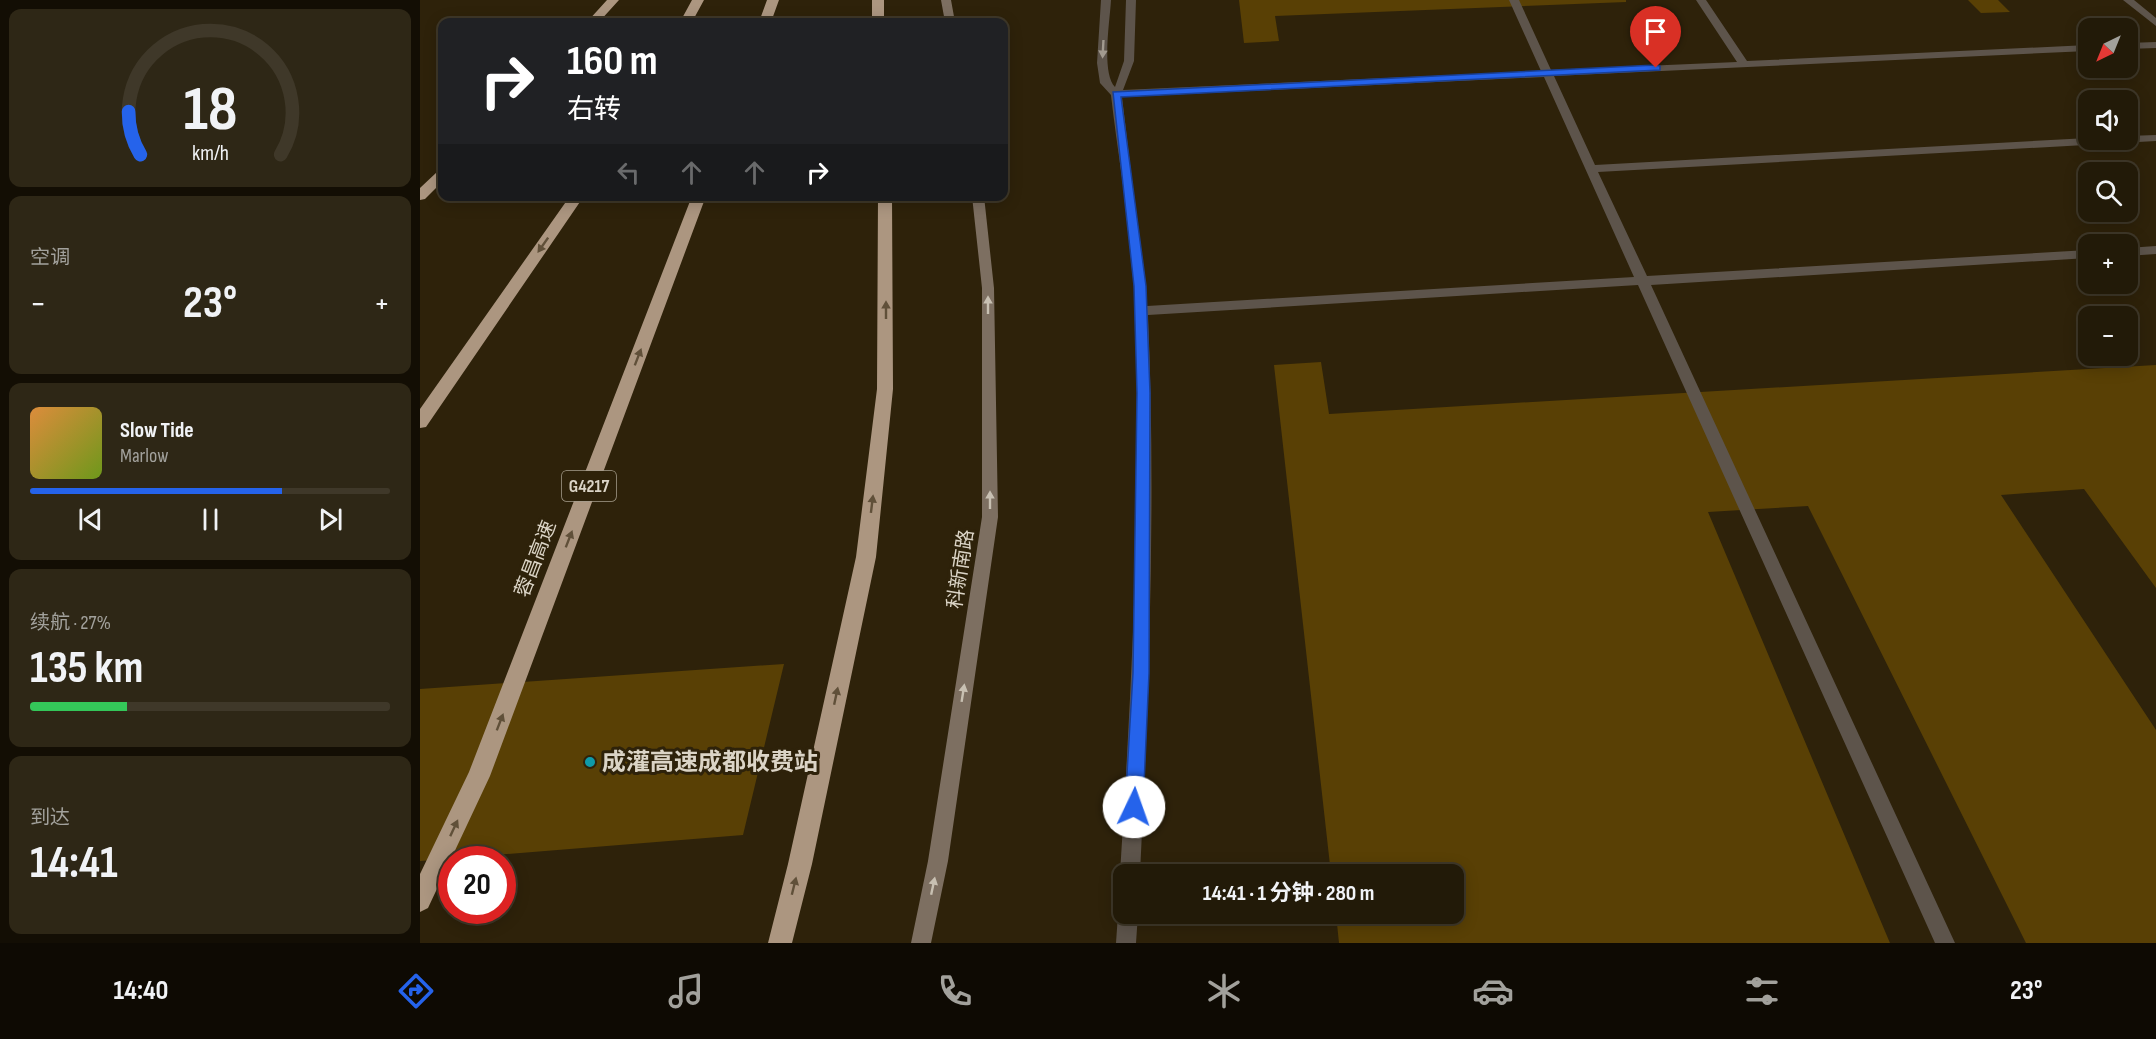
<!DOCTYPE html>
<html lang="zh">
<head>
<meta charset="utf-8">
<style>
  :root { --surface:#221a08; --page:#2e2716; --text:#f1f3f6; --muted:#a2a19c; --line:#3f3829; --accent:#2563eb }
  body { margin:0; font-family:"Sofia Sans Condensed","Noto Sans SC",sans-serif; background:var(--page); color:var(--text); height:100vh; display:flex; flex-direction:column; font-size:22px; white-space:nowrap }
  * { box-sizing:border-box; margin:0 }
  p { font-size:20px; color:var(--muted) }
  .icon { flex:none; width:33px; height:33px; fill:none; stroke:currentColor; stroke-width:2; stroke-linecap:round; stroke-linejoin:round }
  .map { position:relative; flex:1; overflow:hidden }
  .details { display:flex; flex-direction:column; gap:9px; padding:9px; background:#130e04; width:420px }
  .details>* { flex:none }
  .hud { position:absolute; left:18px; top:18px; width:570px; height:183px; border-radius:12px; box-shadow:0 3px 15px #0003,0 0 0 2px var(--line); background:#202124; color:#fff; overflow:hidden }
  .needle { width:39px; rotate:223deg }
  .buttons { position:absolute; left:1658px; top:18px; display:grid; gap:12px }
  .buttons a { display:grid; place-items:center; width:60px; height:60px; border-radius:12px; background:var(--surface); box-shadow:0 3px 15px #0003,0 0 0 2px var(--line); font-size:30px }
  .speed { position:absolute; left:18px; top:846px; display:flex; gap:12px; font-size:30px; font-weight:700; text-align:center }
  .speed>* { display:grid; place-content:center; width:78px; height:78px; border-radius:50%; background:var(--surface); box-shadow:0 3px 15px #0003,0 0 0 2px var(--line); line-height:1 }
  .speed .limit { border:9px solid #d22; background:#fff; color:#111 }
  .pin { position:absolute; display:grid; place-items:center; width:51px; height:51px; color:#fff; margin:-62px -26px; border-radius:50% 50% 50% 0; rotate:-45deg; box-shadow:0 0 6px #0007 }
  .pin .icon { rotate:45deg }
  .me { position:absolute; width:66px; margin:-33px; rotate:3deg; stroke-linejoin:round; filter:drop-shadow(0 0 4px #0008) }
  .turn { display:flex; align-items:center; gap:21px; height:126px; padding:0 30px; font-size:27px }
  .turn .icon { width:78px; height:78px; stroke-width:2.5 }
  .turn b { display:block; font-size:42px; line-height:51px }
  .lanes { display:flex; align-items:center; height:57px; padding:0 30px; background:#0003; justify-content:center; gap:30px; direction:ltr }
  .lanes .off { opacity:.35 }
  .big { font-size:45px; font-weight:700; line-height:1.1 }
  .details .widget { flex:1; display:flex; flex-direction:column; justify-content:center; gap:9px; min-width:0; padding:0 21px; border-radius:12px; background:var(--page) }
  .details .dial { align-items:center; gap:0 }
  .dial svg { height:156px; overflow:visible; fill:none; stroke:var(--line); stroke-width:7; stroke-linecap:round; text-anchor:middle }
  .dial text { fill:var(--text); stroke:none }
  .song { display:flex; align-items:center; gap:18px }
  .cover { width:72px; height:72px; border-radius:9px; background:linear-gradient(135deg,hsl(30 70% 55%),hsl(80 70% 35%)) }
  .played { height:6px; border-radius:3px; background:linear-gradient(90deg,var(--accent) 70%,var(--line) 70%) }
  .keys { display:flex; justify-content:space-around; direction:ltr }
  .heat { display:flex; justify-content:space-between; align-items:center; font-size:33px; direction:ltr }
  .charge { height:9px; border-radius:4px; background:linear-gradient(90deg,#34c759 27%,var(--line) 0) }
  .trip { position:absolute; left:693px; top:864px; width:351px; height:60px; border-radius:12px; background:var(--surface); box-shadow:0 3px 15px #0003,0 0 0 2px var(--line); font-weight:700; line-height:60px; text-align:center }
  .dock { display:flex; height:96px; justify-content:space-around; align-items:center; background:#0e0a03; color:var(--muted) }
  .dock .icon { width:42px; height:42px }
  .dock .selected { color:var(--accent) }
  .dock b { font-size:27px; color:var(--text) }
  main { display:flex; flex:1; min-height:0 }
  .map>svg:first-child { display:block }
  .building { fill:#594005 }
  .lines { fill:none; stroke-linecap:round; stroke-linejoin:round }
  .service { fill:#5d544b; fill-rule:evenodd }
  .secondary { fill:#7d6f61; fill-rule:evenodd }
  .motorway { fill:#ac9680; fill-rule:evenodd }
  .oneway { fill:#a29a8f }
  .oneway2 { fill:#605039 }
  .oneway3 { fill:#c8c0b2 }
  .route { fill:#2563eb; stroke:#184099; stroke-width:1.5 }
  .culture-dot { fill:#0f9aa8; stroke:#2e220a; stroke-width:2 }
  .labels { text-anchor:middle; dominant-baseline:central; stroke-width:6; stroke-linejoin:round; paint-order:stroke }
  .shield { fill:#2e220a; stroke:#a79f8e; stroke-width:1.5 }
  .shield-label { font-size:18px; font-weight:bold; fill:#dbd4c6 }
  .street-label { font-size:20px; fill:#dbd4c6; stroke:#2e220a }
  .near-poi-label { font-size:24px; font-weight:bold; fill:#dbd4c6; stroke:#2e220a; text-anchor:start }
</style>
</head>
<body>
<main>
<section class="details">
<div class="widget dial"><svg viewBox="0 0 100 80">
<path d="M14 69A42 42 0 1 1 86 69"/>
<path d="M14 69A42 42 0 0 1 8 47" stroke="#2563eb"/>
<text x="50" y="56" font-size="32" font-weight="700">18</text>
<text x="50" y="72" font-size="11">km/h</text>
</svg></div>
<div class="widget"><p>空调</p>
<div class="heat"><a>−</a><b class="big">23°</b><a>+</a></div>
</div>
<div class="widget">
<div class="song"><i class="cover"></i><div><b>Slow Tide</b><p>Marlow</p></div></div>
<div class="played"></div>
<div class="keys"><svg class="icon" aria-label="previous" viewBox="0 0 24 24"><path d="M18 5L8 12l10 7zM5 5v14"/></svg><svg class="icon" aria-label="pause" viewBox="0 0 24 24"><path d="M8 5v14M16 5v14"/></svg><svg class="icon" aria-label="next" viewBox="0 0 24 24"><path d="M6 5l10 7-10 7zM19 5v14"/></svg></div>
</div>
<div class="widget"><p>续航 · 27%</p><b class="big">135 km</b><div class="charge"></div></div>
<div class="widget"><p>到达</p><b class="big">14:41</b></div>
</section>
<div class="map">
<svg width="1736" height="943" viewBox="0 0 1736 943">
  <rect width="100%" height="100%" fill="#2e220a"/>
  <path class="building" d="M 819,0 L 1206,0 L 1206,2 L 855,16 L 859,41 L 824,43 Z
    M 1548,0 L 1578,0 L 1590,12 L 1561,13 Z
    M 901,362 L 909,414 L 1736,365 L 1736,588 L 1664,489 L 1581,495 L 1736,730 L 1736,943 L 1606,943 L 1388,506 L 1288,512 L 1470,943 L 919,943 L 916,914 L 1034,914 L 1034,874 L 911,874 L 854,365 Z
    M 364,664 L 323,835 L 0,861 L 0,689 Z"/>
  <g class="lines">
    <path class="service" d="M 681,0 L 691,0 C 690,20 681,73 695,87 L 704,61 L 706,0 L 716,0 L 714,61 L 703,90 L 1121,71 L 1089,0 L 1099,0 L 1131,70 L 1317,62 L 1276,0 L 1286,0 L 1327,61 L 1668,45 L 1668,51 L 1134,76 L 1175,165 L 1668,138 L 1707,140 L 1707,136 L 1736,135 L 1736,141 L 1178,172 L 1227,276 L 1668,250 L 1668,258 L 1231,285 L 1535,943 L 1515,943 L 1218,285 L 728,315 C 736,501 729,688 720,874 L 704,874 L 703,881 L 700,874 C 712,680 723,483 714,289 C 711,225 698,158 691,95 L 680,83 L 677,63 ZM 1124,77 L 1214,277 L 727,306 L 702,97 Z
      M 1703,0 L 1714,0 L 1736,18 L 1736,26 Z
      M 1736,42 L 1736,48 L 1707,49 L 1707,43 Z
      M 1736,246 L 1736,254 L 1707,256 L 1707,248 Z
      M 704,906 L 704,914 L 718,914 L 716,943 L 696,943 L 698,914 Z"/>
    <path class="secondary" d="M 521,0 L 531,0 L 535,22 L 525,22 Z
      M 552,196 L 564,196 L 574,288 L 578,517 L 528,861 L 511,943 L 491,943 L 508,861 L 562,517 L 562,288 Z"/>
    <path class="motorway" d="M 187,0 L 199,0 L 179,22 L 167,22 Z
      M 272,0 L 284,0 L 272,22 L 260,22 Z
      M 347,0 L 359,0 L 351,22 L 339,22 Z
      M 452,0 L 464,0 L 464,22 L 452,22 Z
      M 22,171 L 22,182 L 5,199 L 0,200 L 0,188 L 17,172 Z
      M 150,196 L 164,196 L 6,427 L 0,428 L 0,409 Z
      M 272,196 L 286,196 L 70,776 L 8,908 L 0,912 L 0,874 L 49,772 Z
      M 458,196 L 472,196 L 473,389 L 456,557 L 392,864 L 372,943 L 348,943 L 368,864 L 436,557 L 457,389 Z"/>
  </g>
  <defs><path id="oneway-solid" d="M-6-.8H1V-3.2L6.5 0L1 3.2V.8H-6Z" transform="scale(1.5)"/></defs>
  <use class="oneway" href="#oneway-solid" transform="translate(683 49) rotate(93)"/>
  <g class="oneway2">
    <use href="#oneway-solid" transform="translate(123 245) rotate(125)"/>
    <use href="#oneway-solid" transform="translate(466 310) rotate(-90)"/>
    <use href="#oneway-solid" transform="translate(218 357) rotate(-69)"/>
    <use href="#oneway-solid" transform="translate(452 504) rotate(-83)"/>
    <use href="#oneway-solid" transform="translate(149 539) rotate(-69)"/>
    <use href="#oneway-solid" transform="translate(416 696) rotate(-78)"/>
    <use href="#oneway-solid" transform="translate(80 722) rotate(-69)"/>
    <use href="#oneway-solid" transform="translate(34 828) rotate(-65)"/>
    <use href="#oneway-solid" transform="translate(374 886) rotate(-76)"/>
  </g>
  <g class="oneway3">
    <use href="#oneway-solid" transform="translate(568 305) rotate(-90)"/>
    <use href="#oneway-solid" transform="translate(570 500) rotate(-90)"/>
    <use href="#oneway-solid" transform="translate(543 693) rotate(-81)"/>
    <use href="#oneway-solid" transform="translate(513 886) rotate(-78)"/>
  </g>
  <path class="route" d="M 1236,65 L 1240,66 L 1240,70 L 701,97 L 726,286 L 730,393 L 729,673 L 723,807 L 720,813 L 714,816 L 708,813 L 705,807 L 713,673 L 717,393 L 714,286 L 693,92 Z"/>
  <circle class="culture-dot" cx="170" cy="762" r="6"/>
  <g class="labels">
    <rect class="shield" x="142" y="471" width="54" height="30" rx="4.5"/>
    <g class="shield-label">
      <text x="169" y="486">G4217</text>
    </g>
    <g class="street-label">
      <text transform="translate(116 559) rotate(-69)">蓉昌高速</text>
      <text transform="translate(541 569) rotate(-81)">科新南路</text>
    </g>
    <g class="near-poi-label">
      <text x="182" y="762">成灌高速成都收费站</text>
    </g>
  </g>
</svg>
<div class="buttons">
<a><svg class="needle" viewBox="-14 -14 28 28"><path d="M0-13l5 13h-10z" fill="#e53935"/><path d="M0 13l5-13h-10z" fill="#a2a19c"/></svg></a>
<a><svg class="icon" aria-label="sound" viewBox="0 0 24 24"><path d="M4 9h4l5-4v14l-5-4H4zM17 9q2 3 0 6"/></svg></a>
<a><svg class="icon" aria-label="search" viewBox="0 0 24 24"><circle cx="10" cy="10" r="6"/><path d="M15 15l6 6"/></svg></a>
<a>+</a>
<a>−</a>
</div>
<div class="speed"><div class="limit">20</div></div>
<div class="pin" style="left:1236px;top:68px;background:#d93025"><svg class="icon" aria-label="arrive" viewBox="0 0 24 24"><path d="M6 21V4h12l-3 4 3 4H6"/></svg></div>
<svg class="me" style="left:714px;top:807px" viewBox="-20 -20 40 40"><circle r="19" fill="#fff"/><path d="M0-13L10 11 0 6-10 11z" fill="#2563eb"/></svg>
<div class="trip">14:41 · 1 分钟 · 280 m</div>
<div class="hud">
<div class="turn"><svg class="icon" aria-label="right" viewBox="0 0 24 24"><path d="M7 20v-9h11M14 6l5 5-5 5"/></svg><div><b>160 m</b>右转</div></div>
<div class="lanes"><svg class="icon off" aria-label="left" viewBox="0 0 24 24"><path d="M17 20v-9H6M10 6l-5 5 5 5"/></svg><svg class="icon off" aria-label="ahead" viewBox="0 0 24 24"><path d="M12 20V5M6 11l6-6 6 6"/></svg><svg class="icon off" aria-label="ahead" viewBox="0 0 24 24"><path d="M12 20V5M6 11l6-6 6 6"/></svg><svg class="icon" aria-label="right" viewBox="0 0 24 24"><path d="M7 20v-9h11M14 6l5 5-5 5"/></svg></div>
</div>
</div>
</main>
<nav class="dock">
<b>14:40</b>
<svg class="icon selected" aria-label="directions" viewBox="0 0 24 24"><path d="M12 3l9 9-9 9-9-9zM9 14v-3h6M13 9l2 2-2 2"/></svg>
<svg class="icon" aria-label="music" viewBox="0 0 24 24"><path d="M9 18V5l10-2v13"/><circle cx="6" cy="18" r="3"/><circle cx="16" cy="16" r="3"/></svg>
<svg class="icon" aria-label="phone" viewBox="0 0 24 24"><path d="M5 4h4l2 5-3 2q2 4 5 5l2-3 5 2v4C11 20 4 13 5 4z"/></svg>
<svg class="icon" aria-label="climate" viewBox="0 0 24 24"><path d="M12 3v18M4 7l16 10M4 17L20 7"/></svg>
<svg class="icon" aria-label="car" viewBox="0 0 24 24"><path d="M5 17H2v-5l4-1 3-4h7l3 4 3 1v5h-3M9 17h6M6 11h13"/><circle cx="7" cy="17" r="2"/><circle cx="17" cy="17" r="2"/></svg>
<svg class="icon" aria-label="filters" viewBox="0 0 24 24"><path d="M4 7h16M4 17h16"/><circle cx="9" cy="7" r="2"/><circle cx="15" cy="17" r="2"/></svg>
<b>23°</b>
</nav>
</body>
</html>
